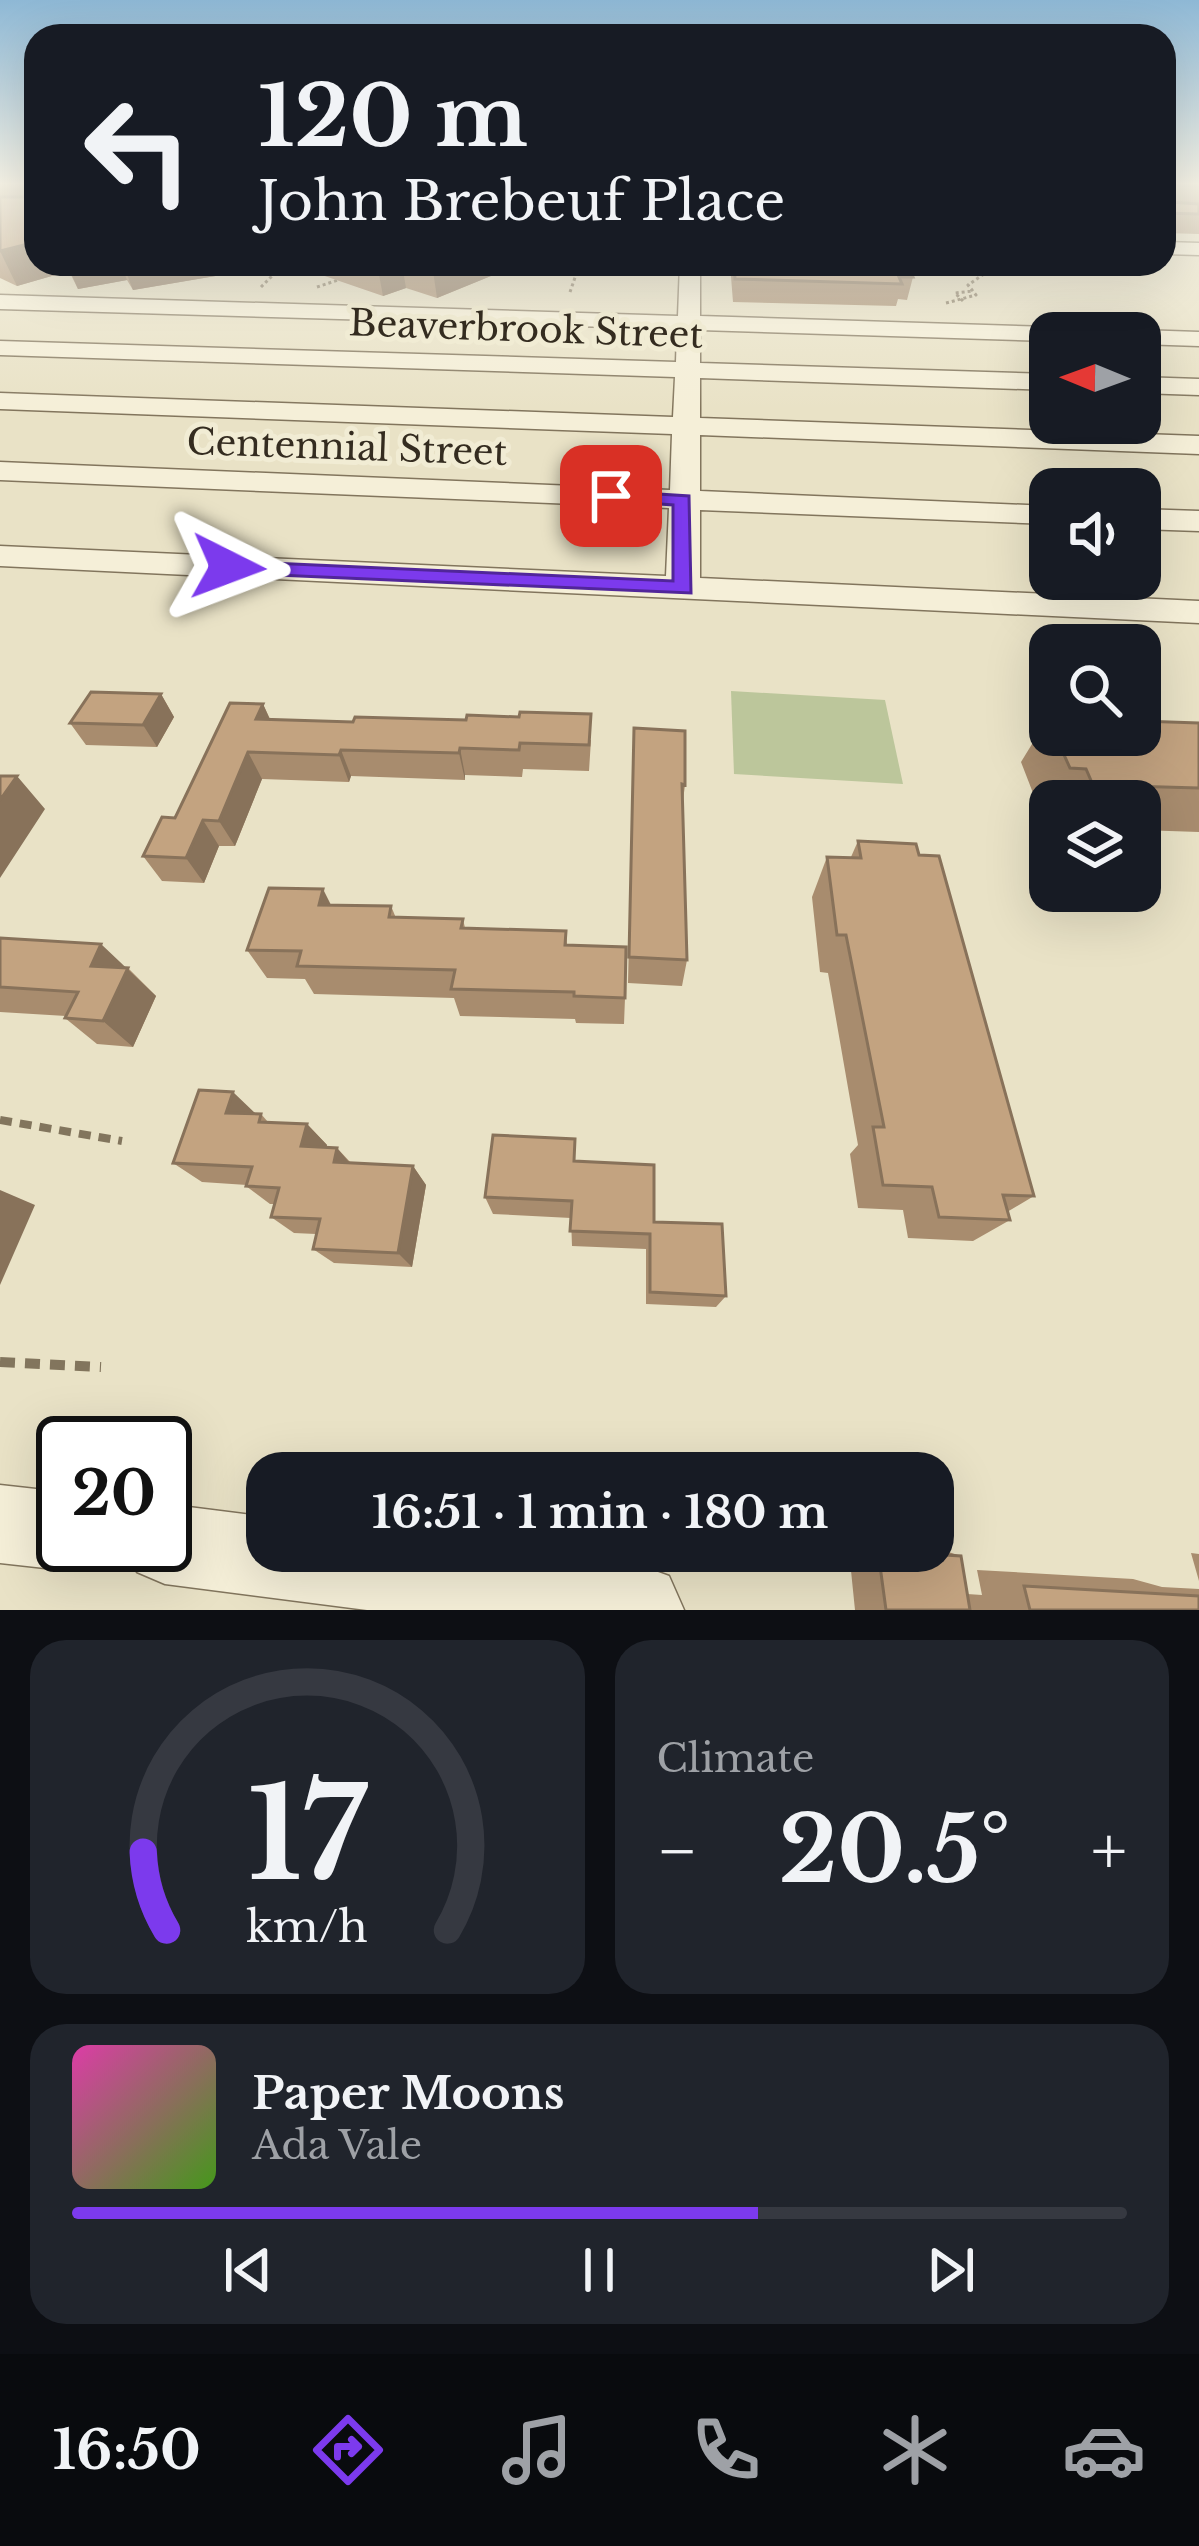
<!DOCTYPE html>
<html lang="en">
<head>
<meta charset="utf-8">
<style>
  :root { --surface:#171b24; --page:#20242c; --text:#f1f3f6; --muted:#9ea1a6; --line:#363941; --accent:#7c3aed }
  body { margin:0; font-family:"Libre Baskerville",serif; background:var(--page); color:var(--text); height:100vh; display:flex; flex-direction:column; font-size:45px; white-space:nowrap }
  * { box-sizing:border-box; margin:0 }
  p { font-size:39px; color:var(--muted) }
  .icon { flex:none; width:66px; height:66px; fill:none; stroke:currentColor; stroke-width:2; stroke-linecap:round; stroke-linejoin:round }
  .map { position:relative; height:1610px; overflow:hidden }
  .details { display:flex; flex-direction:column; gap:30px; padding:30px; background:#0d0f14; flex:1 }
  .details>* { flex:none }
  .hud { position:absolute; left:24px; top:24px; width:1152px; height:252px; border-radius:36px; box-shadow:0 12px 48px #0002; background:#171b24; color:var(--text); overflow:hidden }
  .needle { width:78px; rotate:271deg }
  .fabs { position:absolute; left:1029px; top:312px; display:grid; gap:24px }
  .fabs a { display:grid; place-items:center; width:132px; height:132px; border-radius:24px; background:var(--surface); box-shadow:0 12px 48px #0002; font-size:60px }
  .speed { position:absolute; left:36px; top:1416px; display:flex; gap:24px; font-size:60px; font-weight:700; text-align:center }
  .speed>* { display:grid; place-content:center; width:156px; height:156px; border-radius:50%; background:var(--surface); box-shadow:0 12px 48px #0002; line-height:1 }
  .speed .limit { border:6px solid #111; border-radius:18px; background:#fff; color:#111 }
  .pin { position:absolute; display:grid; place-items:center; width:102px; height:102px; color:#fff; margin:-51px; border-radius:24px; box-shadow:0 6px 18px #0006 }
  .me { position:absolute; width:132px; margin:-66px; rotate:93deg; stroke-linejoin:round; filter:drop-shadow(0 0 9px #0008) }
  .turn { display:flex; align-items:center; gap:42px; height:252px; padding:0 36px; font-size:54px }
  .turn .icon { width:156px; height:156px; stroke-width:2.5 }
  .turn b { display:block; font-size:84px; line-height:102px }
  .big { font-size:90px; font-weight:800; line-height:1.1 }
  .details .card { flex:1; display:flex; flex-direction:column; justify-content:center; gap:18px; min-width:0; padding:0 42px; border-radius:36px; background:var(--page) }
  .details .dial { align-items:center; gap:0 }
  .dial svg { height:312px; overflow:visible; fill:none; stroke:var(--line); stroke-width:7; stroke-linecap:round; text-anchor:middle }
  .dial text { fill:var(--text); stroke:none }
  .song { display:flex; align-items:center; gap:36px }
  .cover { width:144px; height:144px; border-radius:18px; background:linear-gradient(135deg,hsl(320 70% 55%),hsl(100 70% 35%)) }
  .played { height:12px; border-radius:6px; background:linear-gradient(90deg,var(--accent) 65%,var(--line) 65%) }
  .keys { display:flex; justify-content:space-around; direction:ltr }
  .heat { display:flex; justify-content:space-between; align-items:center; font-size:66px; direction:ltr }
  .details .tiles { flex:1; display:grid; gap:30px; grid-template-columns:1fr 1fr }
  .card:last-child { grid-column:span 2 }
  .trip { position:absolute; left:246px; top:1452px; width:708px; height:120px; border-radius:36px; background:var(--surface); box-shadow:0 12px 48px #0002; font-weight:800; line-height:120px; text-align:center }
  .tab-bar { display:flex; height:192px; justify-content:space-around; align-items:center; background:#090b0e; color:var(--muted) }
  .tab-bar .icon { width:84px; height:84px }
  .tab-bar .active { color:var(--accent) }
  .tab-bar b { font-size:54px; color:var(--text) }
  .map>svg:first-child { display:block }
  .green { fill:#bcc69b }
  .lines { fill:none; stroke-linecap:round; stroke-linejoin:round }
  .minor-casing { stroke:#82755d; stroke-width:3 }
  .path-far2 { stroke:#82755d; stroke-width:3; stroke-dasharray:3 3; stroke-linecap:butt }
  .path-far1 { stroke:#82755d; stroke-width:8; stroke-dasharray:12 8; stroke-linecap:butt }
  .path { stroke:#82755d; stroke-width:10; stroke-dasharray:15 10; stroke-linecap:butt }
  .minor { fill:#f5efd8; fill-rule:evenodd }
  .wall { fill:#a88c6e }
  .shaded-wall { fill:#88725a }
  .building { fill:#c3a380; stroke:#88725a; stroke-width:3 }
  .route { fill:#7c3aed; stroke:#51269a; stroke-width:3 }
  .labels { text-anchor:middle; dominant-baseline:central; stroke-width:10; stroke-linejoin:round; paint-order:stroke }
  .far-street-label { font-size:36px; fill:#342c20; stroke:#f1ecd4 }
</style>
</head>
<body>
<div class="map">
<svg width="1199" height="1610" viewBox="0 0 1199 1610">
  <rect width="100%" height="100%" fill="#e9e2c6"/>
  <path class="green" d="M 731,691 L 885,700 L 903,784 L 734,774 Z"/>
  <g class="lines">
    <defs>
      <path id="minor" d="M 1164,242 L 1199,243 L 1199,255 L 1164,254 Z
        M 680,264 L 700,264 L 700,316 L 1050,327 L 1061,333 L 1050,333 L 1050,341 L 700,330 L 700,363 L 1050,374 L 1050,390 L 700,378 L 700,418 L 1199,436 L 1199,454 L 700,435 L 700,491 L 1050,506 L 1050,524 L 700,510 L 700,578 L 1199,601 L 1199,623 L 0,566 L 0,546 L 666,576 L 669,508 L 0,480 L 0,462 L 670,490 L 672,434 L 0,409 L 0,393 L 673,417 L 675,377 L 0,355 L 0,341 L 676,362 L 677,329 L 0,309 L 0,295 L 678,316 Z
        M 1140,330 L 1199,332 L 1199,346 L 1140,344 L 1140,333 L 1131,333 Z
        M 1140,377 L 1199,379 L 1199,395 L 1140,393 Z
        M 1140,509 L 1199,511 L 1199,531 L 1140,529 Z
        M 0,1485 L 63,1492 L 63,1545 L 96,1545 L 91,1559 L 63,1570 L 0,1563 Z
        M 165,1504 L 267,1517 L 267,1551 C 380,1551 568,1534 669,1576 L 684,1610 L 367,1610 L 165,1584 L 137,1572 L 126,1545 L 165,1545 Z"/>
    </defs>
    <use href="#minor" class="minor-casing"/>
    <path class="path-far2" d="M 300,264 L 320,265
      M 261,287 L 284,264
      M 317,287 L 344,278
      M 570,292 L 578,269
      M 963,301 L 955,293 L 973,291
      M 946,303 L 976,295 L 968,285 L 984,274 L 965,264"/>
    <path class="path-far1" d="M 0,1120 L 122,1141"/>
    <path class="path" d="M 0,1362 L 101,1367"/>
    <use href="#minor" class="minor"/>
  </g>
  <path class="wall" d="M 0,184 L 36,184 L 36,264 L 248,264 L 239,272 L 133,290 L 127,280 L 78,289 L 69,271 L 17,286 L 0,278 Z
    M 1164,184 L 1199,184 L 1199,234 L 1164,233 Z
    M 314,264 L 508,264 L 508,269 L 437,298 L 406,288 L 383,296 L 316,273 Z
    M 530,264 L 670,264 L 670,266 L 531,268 Z
    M 730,264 L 907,264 L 913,277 L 907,300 L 898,299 L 896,306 L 733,302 Z
    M 161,694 L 174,717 L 157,747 L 86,745 L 70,723 Z
    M 263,704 L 270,719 L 591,740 L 589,771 L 523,769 L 522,777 L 465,775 L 465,780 L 351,776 L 349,782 L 262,779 L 235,846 L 219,846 L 204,883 L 162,881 L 143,856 Z
    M 1048,718 L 1050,719 L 1050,735 L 1140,735 L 1199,723 L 1199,832 L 1140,830 L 1140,801 L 1050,801 L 1050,812 L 1040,811 L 1021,762 Z
    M 633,759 L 685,785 L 682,808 L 687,960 L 682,986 L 628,983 Z
    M 858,841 L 1034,1196 L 1007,1212 L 1010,1220 L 973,1241 L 908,1238 L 903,1210 L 858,1208 L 850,1154 L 858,1145 L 828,973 L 820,972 L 812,897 L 827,857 L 851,857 Z
    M 331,905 L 391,906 L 396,918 L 463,919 L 465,928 L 566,931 L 567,945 L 625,998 L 624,1024 L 576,1023 L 575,1019 L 460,1016 L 454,998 L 314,994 L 305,979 L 267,978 L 247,950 Z
    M 0,938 L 128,968 L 156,996 L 133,1047 L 97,1044 L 65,1018 L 66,1016 L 0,1012 Z
    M 256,1114 L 261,1114 L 268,1122 L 307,1124 L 327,1145 L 326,1147 L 337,1148 L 351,1163 L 413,1166 L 426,1185 L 412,1267 L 334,1263 L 313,1249 L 316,1234 L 294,1233 L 271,1217 L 275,1204 L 270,1204 L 246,1186 L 247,1185 L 202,1182 L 173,1163 Z
    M 576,1161 L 654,1222 L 726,1296 L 716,1307 L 646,1304 L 646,1249 L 572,1246 L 571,1218 L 493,1214 L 485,1197 Z
    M 933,1547 L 961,1556 L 967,1594 L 982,1595 L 977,1570 L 1133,1579 L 1162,1587 L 1199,1589 L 1199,1610 L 855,1610 L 849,1551 L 933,1551 Z
    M 1191,1553 L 1199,1554 L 1199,1581 Z"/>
  <path class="shaded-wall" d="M 36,242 L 36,264 L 66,264 L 69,271 L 17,286 L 0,251 Z
    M 67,264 L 121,264 L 127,280 L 78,289 Z
    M 123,264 L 248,264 L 239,272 L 133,290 Z
    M 377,264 L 402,264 L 406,288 L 383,296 Z
    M 432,264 L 508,264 L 508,269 L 437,298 Z
    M 161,694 L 174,717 L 157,747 L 143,725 Z
    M 263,704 L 275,731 L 256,719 Z
    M 460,748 L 465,775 L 465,780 L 459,753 Z
    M 341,750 L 351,776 L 349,782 L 339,755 Z
    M 248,752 L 262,779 L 235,846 L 219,821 Z
    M 17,776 L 45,809 L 0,878 L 0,800 Z
    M 203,820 L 219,846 L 204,883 L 186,858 Z
    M 323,889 L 338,919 L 319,905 Z
    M 101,944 L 156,996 L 133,1047 L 103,1021 L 91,966 Z
    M 233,1092 L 257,1115 L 226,1113 Z
    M 307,1124 L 327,1145 L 321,1166 L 301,1146 Z
    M 337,1148 L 354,1168 L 334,1162 Z
    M 413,1166 L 426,1185 L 412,1267 L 398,1253 Z
    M 0,1190 L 35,1205 L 0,1285 Z"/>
  <path class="building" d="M 23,184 L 36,184 L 36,242 L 0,251 L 0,197 L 25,197 Z
    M 1164,184 L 1199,184 L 1199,186 L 1173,185 L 1168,190 L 1170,202 L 1199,204 L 1199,214 L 1164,213 Z
    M 734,264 L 907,264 L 913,277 L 899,277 L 902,284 L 735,279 Z
    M 91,692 L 161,694 L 143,725 L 70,723 Z
    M 230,703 L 263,704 L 256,719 L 353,722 L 355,717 L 466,720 L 467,715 L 519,717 L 520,712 L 591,714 L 589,745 L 520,743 L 519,750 L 460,748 L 459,753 L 341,750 L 339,755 L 248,752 L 219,821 L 203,820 L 186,858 L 143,856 L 162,817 L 175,818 Z
    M 1140,721 L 1199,723 L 1199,788 L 1093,785 L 1086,769 L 1070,768 L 1055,735 L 1140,735 Z
    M 634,728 L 685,731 L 685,785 L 682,784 L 687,960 L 629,957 Z
    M 0,776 L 17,776 L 0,800 Z
    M 858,841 L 916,844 L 919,855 L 939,856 L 1034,1196 L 1003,1195 L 1010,1220 L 939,1217 L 932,1187 L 883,1185 L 873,1127 L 884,1127 L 846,935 L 837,935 L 827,857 L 861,858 Z
    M 269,888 L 323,889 L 319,905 L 391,906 L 389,917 L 463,919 L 461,928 L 566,931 L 565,945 L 626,947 L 625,998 L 574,996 L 574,992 L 451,989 L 455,970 L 297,966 L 301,951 L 247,950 Z
    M 0,938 L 101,944 L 91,966 L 128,968 L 103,1021 L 65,1018 L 78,992 L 0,987 Z
    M 199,1090 L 233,1092 L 226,1113 L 261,1114 L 259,1122 L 307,1124 L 301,1146 L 337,1148 L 334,1162 L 413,1166 L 398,1253 L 313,1249 L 320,1219 L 271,1217 L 279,1188 L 246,1186 L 252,1167 L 173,1163 Z
    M 493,1135 L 575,1139 L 574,1161 L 654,1165 L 654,1222 L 722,1224 L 726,1296 L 650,1292 L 650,1234 L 570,1231 L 572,1201 L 485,1197 Z
    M 878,1551 L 961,1556 L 970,1610 L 886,1610 Z
    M 1024,1586 L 1199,1596 L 1199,1610 L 1030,1610 Z"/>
  <linearGradient id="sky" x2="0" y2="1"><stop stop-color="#8eb8d5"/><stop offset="0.45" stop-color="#f5f2e5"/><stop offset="1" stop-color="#f5f2e5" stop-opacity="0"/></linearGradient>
  <rect width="1199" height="409" fill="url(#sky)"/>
  <path class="route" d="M 611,491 L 689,496 L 691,593 L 228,573 L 217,567 L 228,561 L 673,581 L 673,505 L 605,500 L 602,496 Z"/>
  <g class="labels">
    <g class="far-street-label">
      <text transform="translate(526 329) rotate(2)">Beaverbrook Street</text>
      <text transform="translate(347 447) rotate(2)">Centennial Street</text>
    </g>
  </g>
</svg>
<div class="fabs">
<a><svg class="needle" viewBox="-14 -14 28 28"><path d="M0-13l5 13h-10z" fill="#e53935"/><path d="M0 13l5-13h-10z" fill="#9ea1a6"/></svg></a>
<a><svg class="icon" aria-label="sound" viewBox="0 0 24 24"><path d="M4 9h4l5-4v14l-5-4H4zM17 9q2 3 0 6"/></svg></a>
<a><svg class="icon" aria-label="search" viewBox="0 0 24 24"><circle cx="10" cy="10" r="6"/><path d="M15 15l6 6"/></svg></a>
<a><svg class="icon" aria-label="layers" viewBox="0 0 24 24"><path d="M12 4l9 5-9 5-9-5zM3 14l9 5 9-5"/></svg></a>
</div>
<div class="speed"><div class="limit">20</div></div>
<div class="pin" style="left:611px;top:496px;background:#d93025"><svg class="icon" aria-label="arrive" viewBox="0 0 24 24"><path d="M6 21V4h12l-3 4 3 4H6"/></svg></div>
<svg class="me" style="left:228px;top:567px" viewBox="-20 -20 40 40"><path d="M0-17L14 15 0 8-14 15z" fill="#7c3aed" stroke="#fff" stroke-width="4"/></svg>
<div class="trip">16:51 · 1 min · 180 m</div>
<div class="hud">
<div class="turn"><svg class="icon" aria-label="left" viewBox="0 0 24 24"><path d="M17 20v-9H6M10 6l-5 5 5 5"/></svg><div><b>120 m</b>John Brebeuf Place</div></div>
</div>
</div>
<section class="details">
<div class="tiles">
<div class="card dial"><svg viewBox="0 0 100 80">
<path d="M14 69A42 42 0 1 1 86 69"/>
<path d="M14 69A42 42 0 0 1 8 49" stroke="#7c3aed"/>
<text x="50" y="56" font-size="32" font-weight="700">17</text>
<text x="50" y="72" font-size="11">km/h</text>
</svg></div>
<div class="card"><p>Climate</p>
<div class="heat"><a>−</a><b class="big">20.5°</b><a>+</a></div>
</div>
<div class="card">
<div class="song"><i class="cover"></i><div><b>Paper Moons</b><p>Ada Vale</p></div></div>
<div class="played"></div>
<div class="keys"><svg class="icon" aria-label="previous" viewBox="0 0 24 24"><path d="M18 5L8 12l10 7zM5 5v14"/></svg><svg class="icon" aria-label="pause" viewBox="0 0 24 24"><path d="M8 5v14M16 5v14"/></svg><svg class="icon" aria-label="next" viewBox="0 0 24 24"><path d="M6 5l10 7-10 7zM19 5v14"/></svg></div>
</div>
</div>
</section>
<nav class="tab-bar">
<b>16:50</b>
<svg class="icon active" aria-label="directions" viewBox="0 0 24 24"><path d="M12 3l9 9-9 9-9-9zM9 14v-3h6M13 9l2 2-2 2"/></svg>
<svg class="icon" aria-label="music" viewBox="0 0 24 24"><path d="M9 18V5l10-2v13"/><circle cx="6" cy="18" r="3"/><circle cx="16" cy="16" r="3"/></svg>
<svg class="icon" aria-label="phone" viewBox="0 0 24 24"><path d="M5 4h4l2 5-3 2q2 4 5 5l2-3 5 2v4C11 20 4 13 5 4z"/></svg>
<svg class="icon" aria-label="climate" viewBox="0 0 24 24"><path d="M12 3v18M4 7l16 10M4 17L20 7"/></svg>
<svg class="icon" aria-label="car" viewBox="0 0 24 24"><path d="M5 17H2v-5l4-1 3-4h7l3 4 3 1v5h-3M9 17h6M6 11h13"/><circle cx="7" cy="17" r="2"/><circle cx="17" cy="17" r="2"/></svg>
</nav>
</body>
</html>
